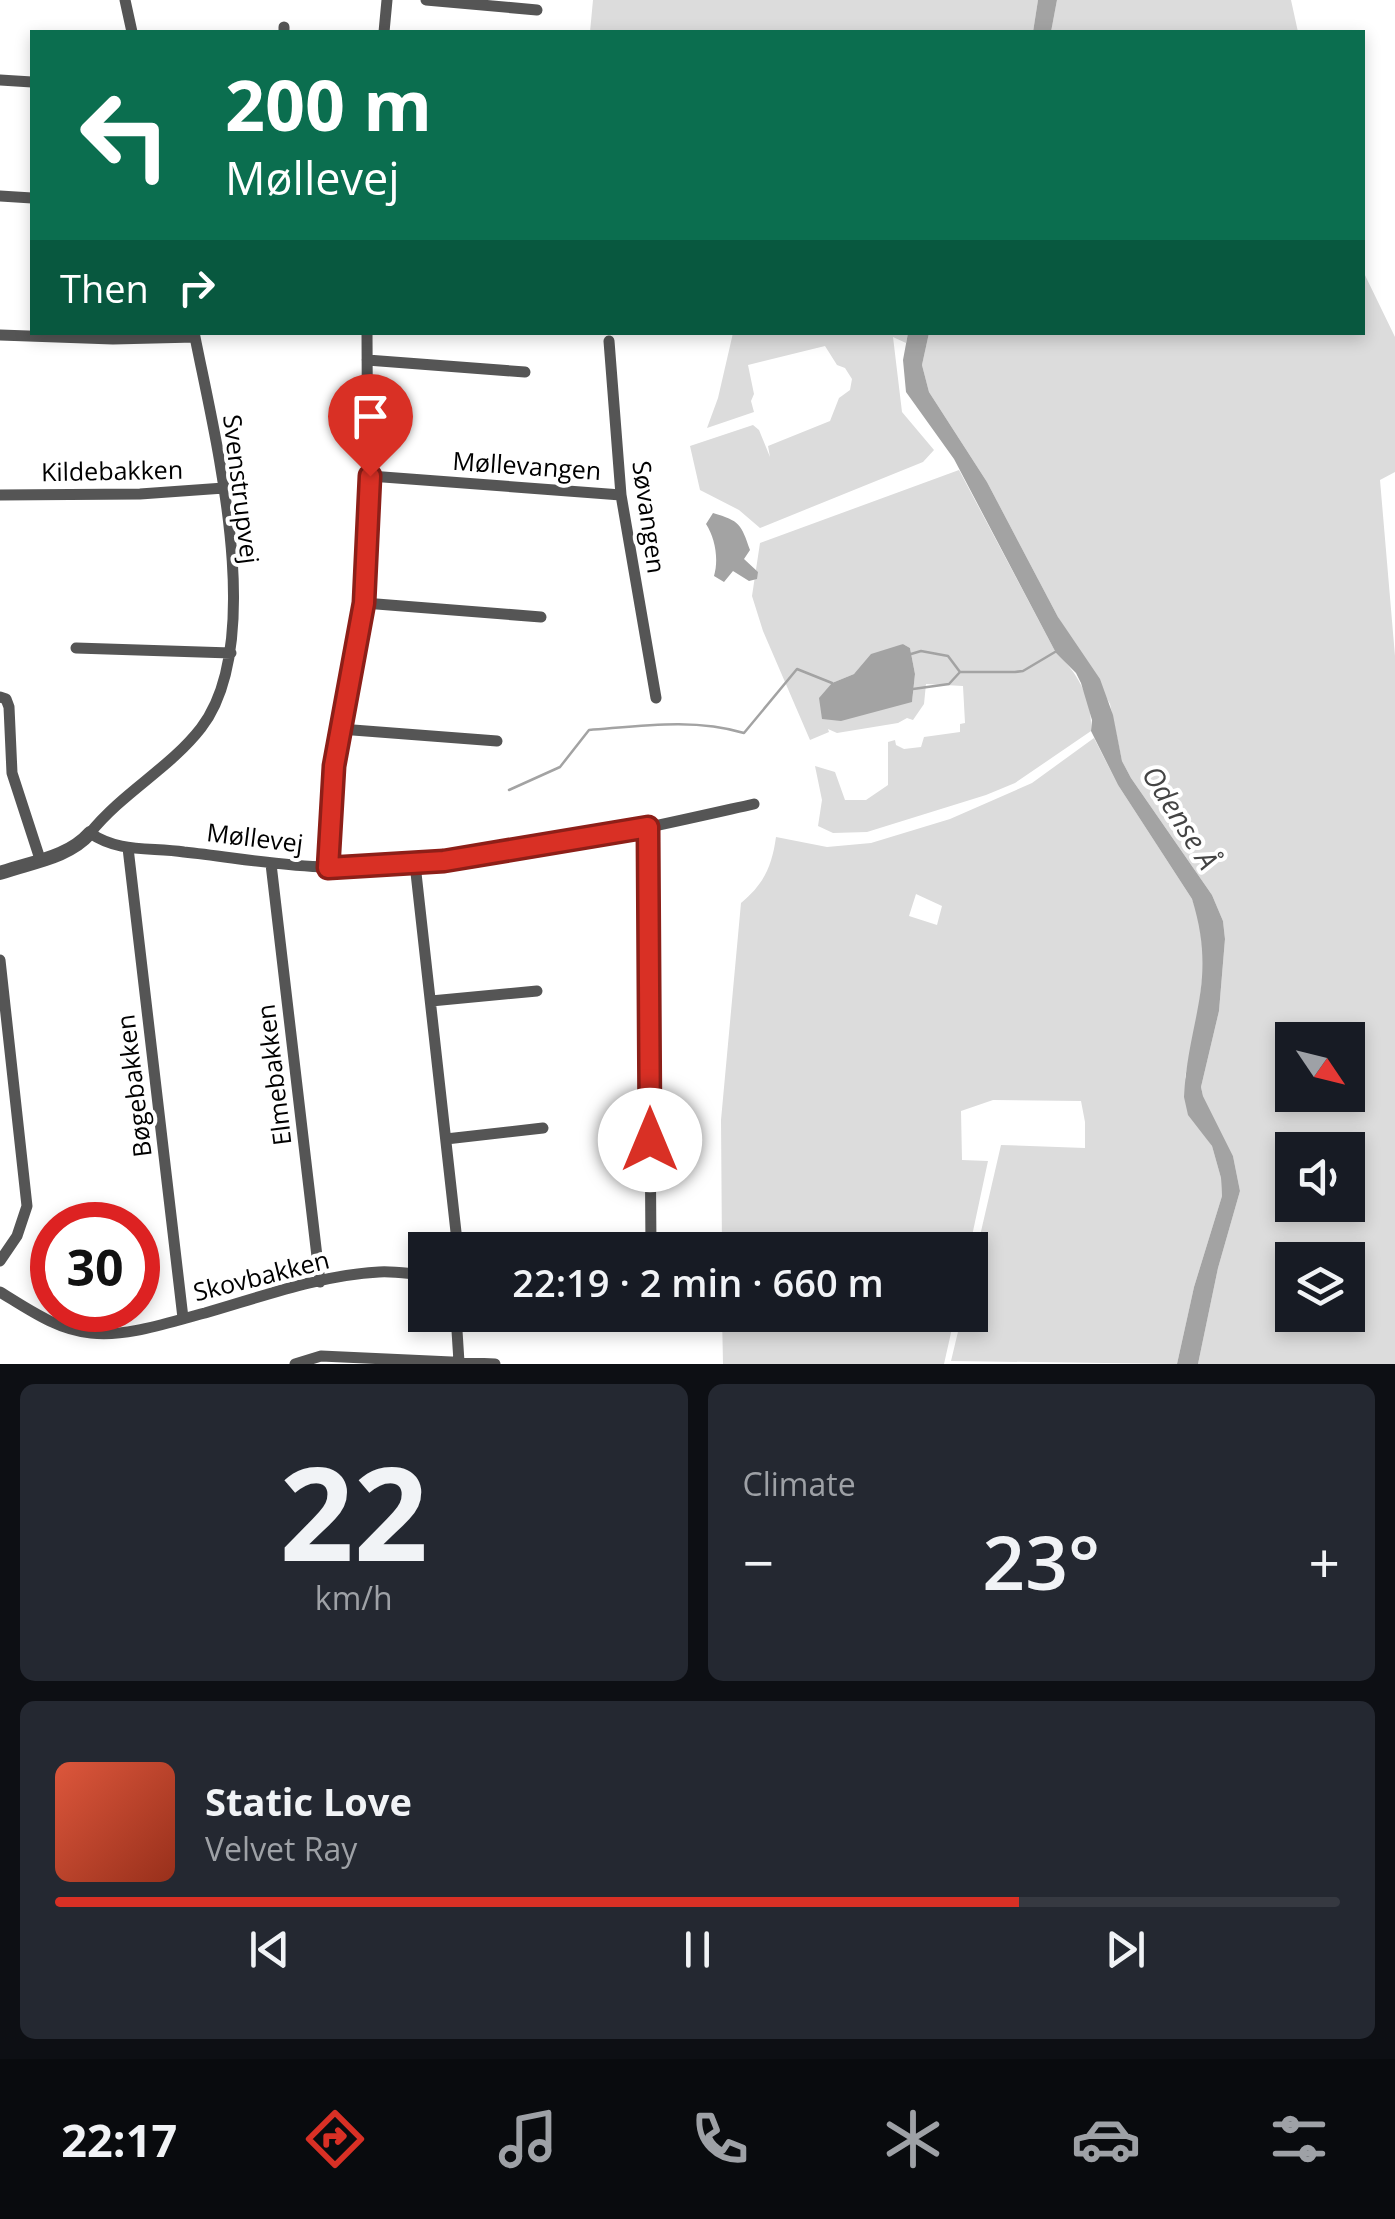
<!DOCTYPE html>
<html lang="en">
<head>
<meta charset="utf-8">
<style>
  :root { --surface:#171b24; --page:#242831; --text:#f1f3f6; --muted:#9ea1a6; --line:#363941; --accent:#d93025 }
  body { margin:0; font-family:"Open Sans",sans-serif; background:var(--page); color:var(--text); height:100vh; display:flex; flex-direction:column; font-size:38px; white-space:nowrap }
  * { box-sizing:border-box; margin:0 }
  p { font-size:32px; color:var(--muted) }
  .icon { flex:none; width:55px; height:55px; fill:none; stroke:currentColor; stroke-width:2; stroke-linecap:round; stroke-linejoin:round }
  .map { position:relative; height:1364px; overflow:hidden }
  .drawer { display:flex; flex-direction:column; gap:20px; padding:20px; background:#0d0f14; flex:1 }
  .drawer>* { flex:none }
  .guide { position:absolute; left:30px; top:30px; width:1335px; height:305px; border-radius:0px; box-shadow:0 5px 15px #0003; background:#0b6e4f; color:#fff; overflow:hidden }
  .needle { width:65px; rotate:125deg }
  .fabs { position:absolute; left:1275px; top:1022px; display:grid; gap:20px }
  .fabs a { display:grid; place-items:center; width:90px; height:90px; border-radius:0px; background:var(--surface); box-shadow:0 5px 15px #0003; font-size:50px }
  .speed { position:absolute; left:30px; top:1202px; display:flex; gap:20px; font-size:50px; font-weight:700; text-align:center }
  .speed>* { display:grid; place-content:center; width:130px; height:130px; border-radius:50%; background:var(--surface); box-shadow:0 5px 15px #0003; line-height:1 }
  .speed .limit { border:15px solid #d22; background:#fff; color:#111 }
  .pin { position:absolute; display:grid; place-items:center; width:85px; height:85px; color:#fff; margin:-102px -42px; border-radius:50% 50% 50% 0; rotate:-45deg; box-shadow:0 0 10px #0007 }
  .pin .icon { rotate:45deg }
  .me { position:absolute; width:110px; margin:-55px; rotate:0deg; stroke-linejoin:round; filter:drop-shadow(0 0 8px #0008) }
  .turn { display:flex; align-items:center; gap:35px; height:210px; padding:0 30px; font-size:45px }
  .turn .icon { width:130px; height:130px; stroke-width:2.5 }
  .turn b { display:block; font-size:70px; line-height:85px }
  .then { display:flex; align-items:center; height:95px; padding:0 30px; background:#0003; gap:20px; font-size:38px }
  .big { font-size:75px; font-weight:600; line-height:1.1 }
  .drawer .widget { flex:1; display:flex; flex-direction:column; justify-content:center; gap:15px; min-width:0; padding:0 35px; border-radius:15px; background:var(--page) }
  .drawer .dial { align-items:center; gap:0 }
  .dial b { font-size:130px; line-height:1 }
  .song { display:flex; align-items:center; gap:30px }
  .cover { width:120px; height:120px; border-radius:15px; background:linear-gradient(135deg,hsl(10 70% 55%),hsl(10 70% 35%)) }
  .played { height:10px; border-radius:5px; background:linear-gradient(90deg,var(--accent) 75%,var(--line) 75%) }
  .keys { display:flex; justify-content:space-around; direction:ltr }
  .heat { display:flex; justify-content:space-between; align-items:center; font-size:55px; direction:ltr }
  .drawer .tiles { flex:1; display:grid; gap:20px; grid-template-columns:1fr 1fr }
  .widget:last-child { grid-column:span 2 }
  .trip { position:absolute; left:408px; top:1232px; width:580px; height:100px; border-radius:0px; background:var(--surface); box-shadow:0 5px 15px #0003; font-weight:600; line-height:100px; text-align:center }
  .menu { display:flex; height:160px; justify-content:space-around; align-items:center; background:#090b0e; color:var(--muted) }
  .menu .icon { width:70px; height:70px }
  .menu .current { color:var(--accent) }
  .menu b { font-size:45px; color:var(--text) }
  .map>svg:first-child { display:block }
  .green { fill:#dcdcdc; fill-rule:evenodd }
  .water { fill:#a3a3a3 }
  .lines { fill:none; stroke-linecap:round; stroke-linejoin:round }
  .stream { stroke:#a3a3a3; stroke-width:2.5 }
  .minor { stroke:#555; stroke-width:11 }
  .tertiary { stroke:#555; stroke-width:14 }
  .route-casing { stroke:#8d1f18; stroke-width:25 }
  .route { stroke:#d93025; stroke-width:18 }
  .labels { text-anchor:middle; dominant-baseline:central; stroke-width:8; stroke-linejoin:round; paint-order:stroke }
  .street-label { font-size:25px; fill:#000; stroke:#fff }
  .water-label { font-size:28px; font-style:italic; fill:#444; stroke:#fff }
</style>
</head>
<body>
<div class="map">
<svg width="1395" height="1364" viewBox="0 0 1395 1364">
  <rect width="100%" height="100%" fill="#fff"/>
  <path class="green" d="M 593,0 L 1038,0 L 1033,32 L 590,32 Z
    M 1057,0 L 1291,0 L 1298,32 L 1051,32 Z
    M 1363,271 L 1395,337 L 1395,472 L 1380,480 L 1395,656 L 1395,1364 L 1198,1364 L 1218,1268 L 1240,1191 L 1233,1156 L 1203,1096 L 1201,1087 L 1219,1011 L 1225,939 L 1223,921 L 1212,895 L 1131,778 L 1122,761 L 1110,704 L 1058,617 L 987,482 L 929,392 L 922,365 L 929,333 L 1362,332 ZM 1292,1040 L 1348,1040 L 1348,1095 L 1292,1095 ZM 1292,1150 L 1348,1150 L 1348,1205 L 1292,1205 ZM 1292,1260 L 1348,1260 L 1348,1315 L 1292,1315 Z
    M 733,333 L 908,333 L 906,343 L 893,337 L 902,412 L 934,450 L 923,462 L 760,528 L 739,510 L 700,490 L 690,446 L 753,425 L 759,430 L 770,457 L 768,446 L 830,421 L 839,398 L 850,390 L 852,379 L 845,368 L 837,365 L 825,346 L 748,365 L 754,394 L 751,401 L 754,412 L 707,428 L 718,398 Z
    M 959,470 L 1056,653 C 1078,672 1093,701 1091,731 L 1015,783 L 986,795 L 867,832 L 833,833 L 818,826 L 822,800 L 815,766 L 835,772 L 845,800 L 866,800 L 888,785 L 888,742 L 895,740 L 896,745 L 904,749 L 921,747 L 924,737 L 960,732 L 960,724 L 965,723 L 963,686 L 926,684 L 924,704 L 913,720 L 907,718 L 898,723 L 837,733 L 828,729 L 829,732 L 810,740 L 763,631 L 752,596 L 760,543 ZM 903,644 L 910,648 L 915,674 L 912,702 L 832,683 L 854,674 Z
    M 1094,738 L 1118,785 L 1192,899 L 1199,918 L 1204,962 L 1197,1024 L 1185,1077 L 1205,1136 L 1212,1146 L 1221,1178 L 1222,1196 L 1194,1287 L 1177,1364 L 951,1361 L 962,1315 L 970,1315 L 970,1279 L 1001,1145 L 1085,1148 L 1085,1122 L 1081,1101 L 993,1100 L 961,1111 L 962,1160 L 988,1161 L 969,1250 L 722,1250 L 721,1120 L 741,903 C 764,884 772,866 776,837 L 827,847 L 871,843 L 950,819 L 1032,783 ZM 916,894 L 942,906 L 937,925 L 909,916 Z
    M 722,1315 L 955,1315 L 944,1364 L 723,1364 Z"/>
  <path class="water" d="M 1038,0 L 1057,0 L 1051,32 L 1033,32 Z
    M 908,333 L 929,333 L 922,365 L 929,392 L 987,482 L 1058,617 L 1100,679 L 1113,715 L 1122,761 L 1131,778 L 1212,895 L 1223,921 L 1225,939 L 1219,1011 L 1201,1087 L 1203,1096 L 1233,1156 L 1240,1191 L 1218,1268 L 1198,1364 L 1177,1364 L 1194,1287 L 1222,1196 L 1221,1178 L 1212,1146 L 1188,1115 L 1184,1097 C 1188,1019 1218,982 1192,899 L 1118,785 L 1091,731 L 1092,720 L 1081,683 L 1076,673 L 1056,653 L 954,459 L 906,392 L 903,360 Z
    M 713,513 C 740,521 741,524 750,550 L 744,559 L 758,572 L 757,579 L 749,581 L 733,571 L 724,582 L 714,576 C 719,559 715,538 706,524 Z
    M 903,644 L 910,648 L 915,674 L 912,702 L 841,721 L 822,719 L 819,698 L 832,683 L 854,674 L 871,654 Z"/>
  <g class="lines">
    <path class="stream" d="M 911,654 L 921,651 L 948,656 L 960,672 L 1015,672 L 1023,671 L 1055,652
      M 913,689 L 949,684 L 960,672
      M 509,790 L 560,767 L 589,730 C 641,726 694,718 744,733 L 797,669 L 832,683"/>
    <path class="minor" d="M 125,0 L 132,32
      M 426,0 L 537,10
      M 284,32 L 284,27
      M 384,32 L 387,0
      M 0,80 L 32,82
      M 0,196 L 32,198
      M 194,332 C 214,434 268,641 201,728 C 170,768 123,792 90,833 C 119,853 150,847 184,852 C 232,857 279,866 327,867 C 470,870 616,835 754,804
      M 0,335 L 113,339 L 195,337
      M 609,341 L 621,495 L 656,698
      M 367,360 L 525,372
      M 370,476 L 621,495
      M 0,495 L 140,494 L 224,488
      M 364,603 L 541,617
      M 76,648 L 231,653
      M 0,697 L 6,699 L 9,707 L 12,773 L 40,859
      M 340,729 L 497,741
      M 648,827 L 651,1250
      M 128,848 L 183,1318
      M 271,864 L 320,1282
      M 415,864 L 458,1250
      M 328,867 L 334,766 L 364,603 L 368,551 L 367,332
      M 0,960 L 27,1206 L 17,1236 L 0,1261
      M 431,1001 L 537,991
      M 446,1139 L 543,1128
      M 0,1292 C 28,1309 57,1330 91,1333 C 129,1337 169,1322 205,1313 C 261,1297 320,1275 379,1272 C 394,1271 410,1274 425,1275
      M 456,1315 L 459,1362
      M 295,1364 L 321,1356 L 495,1364"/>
    <path class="tertiary" d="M 0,873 C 31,862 68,858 90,833"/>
  </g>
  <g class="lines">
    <defs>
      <path id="route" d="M 370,476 L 364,603 L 334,766 L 328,868 L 444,861 L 648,827 L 650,1140"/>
    </defs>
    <use href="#route" class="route-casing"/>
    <use href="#route" class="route"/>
  </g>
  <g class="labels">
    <g class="street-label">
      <text transform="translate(527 465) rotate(4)">Møllevangen</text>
      <text transform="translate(112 470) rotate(-1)">Kildebakken</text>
      <text transform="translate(242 489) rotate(83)">Svenstrupvej</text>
      <text transform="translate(650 517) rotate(82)">Søvangen</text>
      <text transform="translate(255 837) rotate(7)">Møllevej</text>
      <text transform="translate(273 1075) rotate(-97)">Elmebakken</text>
      <text transform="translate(133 1086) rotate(-97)">Bøgebakken</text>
      <text transform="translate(261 1275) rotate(-14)">Skovbakken</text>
    </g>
    <g class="water-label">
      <text transform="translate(1181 817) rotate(58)">Odense Å</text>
    </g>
  </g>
</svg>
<div class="fabs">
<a><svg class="needle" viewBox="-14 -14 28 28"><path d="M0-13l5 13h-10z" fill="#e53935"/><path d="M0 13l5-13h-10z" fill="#9ea1a6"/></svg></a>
<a><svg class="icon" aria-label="sound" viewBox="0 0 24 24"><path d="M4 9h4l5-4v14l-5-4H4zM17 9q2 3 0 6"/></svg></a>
<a><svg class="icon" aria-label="layers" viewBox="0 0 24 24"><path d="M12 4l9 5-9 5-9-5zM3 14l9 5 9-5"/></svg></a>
</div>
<div class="speed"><div class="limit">30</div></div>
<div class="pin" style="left:370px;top:476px;background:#d93025"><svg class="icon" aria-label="arrive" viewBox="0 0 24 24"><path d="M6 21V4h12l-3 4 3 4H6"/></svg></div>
<svg class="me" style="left:650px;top:1140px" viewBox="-20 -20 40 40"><circle r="19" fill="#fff"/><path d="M0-13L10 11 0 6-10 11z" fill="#d93025"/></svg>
<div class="trip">22:19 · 2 min · 660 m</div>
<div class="guide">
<div class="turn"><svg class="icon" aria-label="left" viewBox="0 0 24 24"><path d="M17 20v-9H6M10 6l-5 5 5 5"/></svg><div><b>200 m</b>Møllevej</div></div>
<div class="then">Then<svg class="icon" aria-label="right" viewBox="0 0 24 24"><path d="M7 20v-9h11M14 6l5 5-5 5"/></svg></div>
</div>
</div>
<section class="drawer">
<div class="tiles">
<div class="widget dial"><b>22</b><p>km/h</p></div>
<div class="widget"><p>Climate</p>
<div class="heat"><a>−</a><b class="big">23°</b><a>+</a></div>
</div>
<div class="widget">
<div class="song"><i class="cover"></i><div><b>Static Love</b><p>Velvet Ray</p></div></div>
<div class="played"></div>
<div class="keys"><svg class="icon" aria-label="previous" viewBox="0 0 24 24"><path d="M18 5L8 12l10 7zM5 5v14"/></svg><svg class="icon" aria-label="pause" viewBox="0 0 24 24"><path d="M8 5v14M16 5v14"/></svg><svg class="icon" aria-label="next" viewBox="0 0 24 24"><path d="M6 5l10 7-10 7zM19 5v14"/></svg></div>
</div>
</div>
</section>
<nav class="menu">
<b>22:17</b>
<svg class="icon current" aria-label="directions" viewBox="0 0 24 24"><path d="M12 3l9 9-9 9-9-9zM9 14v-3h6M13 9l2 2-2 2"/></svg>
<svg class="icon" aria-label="music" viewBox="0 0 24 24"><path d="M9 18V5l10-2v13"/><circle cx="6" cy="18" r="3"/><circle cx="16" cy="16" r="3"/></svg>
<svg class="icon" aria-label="phone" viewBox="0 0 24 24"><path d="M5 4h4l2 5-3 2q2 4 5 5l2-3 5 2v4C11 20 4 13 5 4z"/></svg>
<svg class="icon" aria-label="climate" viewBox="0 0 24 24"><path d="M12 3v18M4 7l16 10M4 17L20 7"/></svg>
<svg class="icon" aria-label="car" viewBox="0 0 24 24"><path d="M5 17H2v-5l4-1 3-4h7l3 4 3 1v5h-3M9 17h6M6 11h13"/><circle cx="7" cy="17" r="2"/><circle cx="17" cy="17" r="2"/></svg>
<svg class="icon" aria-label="filters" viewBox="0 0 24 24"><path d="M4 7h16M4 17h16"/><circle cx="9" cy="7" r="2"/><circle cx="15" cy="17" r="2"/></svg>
</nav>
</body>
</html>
